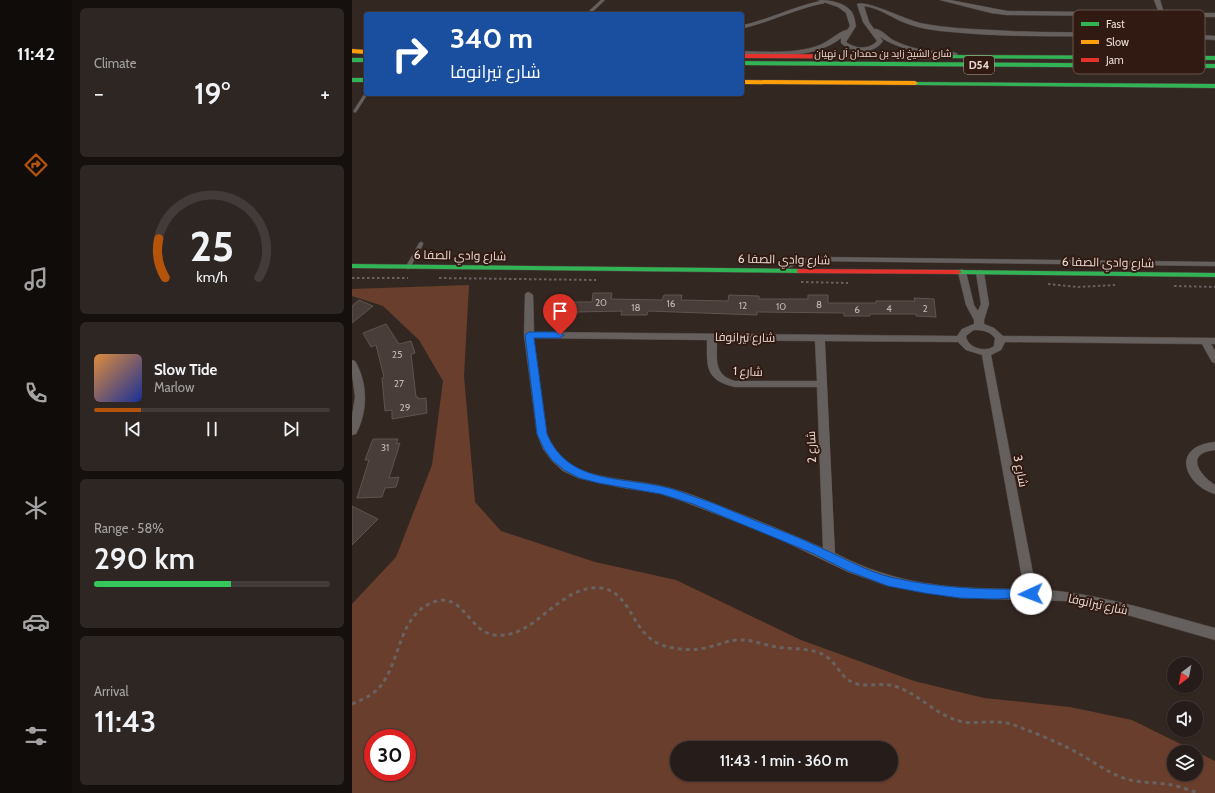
<!DOCTYPE html>
<html lang="en">
<head>
<meta charset="utf-8">
<style>
  :root { --surface:#261d1a; --page:#2e2623; --text:#f1f3f6; --muted:#a4a2a2; --line:#423b39; --accent:#b45309 }
  body { margin:0; font-family:Cabin,Cairo,sans-serif; background:var(--page); color:var(--text); height:100vh; display:flex; flex-direction:column; font-size:15px; white-space:nowrap }
  * { box-sizing:border-box; margin:0 }
  p { font-size:13px; color:var(--muted) }
  .icon { flex:none; width:22px; height:22px; fill:none; stroke:currentColor; stroke-width:2; stroke-linecap:round; stroke-linejoin:round }
  .map { position:relative; flex:1; overflow:hidden }
  .side { display:flex; flex-direction:column; gap:8px; padding:8px; background:#15100e; width:280px }
  .side>* { flex:none }
  .banner { position:absolute; left:12px; top:12px; width:380px; height:84px; border-radius:4px; box-shadow:0 1px 3px #0004,0 0 0 1px var(--line); background:#1a4fa0; color:#fff; overflow:hidden }
  .needle { width:26px; rotate:212deg }
  .controls { position:absolute; left:815px; top:657px; display:grid; gap:8px }
  .controls a { display:grid; place-items:center; width:36px; height:36px; border-radius:50%; background:var(--surface); box-shadow:0 1px 3px #0004,0 0 0 1px var(--line); font-size:20px }
  .speed { position:absolute; left:12px; top:729px; display:flex; gap:8px; font-size:20px; font-weight:700; text-align:center }
  .speed>* { display:grid; place-content:center; width:52px; height:52px; border-radius:50%; background:var(--surface); box-shadow:0 1px 3px #0004,0 0 0 1px var(--line); line-height:1 }
  .speed .limit { border:6px solid #d22; background:#fff; color:#111 }
  .pin { position:absolute; display:grid; place-items:center; width:34px; height:34px; color:#fff; margin:-41px -17px; border-radius:50% 50% 50% 0; rotate:-45deg; box-shadow:0 0 4px #0007 }
  .pin .icon { rotate:45deg }
  .me { position:absolute; width:44px; margin:-22px; rotate:268deg; stroke-linejoin:round; filter:drop-shadow(0 0 3px #0008) }
  .turn { display:flex; align-items:center; gap:14px; height:84px; padding:0 20px; font-size:18px }
  .turn .icon { width:52px; height:52px; stroke-width:2.5 }
  .turn b { display:block; font-size:28px; line-height:34px }
  .big { font-size:30px; font-weight:600; line-height:1.1 }
  .side .card { flex:1; display:flex; flex-direction:column; justify-content:center; gap:6px; min-width:0; padding:0 14px; border-radius:6px; background:var(--page) }
  .side .dial { align-items:center; gap:0 }
  .dial svg { height:104px; overflow:visible; fill:none; stroke:var(--line); stroke-width:7; stroke-linecap:round; text-anchor:middle }
  .dial text { fill:var(--text); stroke:none }
  .song { display:flex; align-items:center; gap:12px }
  .cover { width:48px; height:48px; border-radius:6px; background:linear-gradient(135deg,hsl(30 70% 55%),hsl(230 70% 35%)) }
  .played { height:4px; border-radius:2px; background:linear-gradient(90deg,var(--accent) 20%,var(--line) 20%) }
  .keys { display:flex; justify-content:space-around; direction:ltr }
  .heat { display:flex; justify-content:space-between; align-items:center; font-size:22px; direction:ltr }
  .charge { height:6px; border-radius:3px; background:linear-gradient(90deg,#34c759 58%,var(--line) 0) }
  .trip { position:absolute; left:318px; top:741px; width:228px; height:40px; border-radius:20px; background:var(--surface); box-shadow:0 1px 3px #0004,0 0 0 1px var(--line); font-weight:600; line-height:40px; text-align:center }
  main { display:flex; flex:1; min-height:0 }
  .dock { display:flex; flex-direction:column; width:72px; justify-content:space-around; align-items:center; background:#0f0c0a; color:var(--muted) }
  .dock .icon { width:28px; height:28px }
  .dock .on { color:var(--accent) }
  .dock b { font-size:18px; color:var(--text) }
  .map>svg:first-child { display:block }
  .green { fill:#693e2c; fill-rule:evenodd }
  .building { fill:#483d38; stroke:#5e5450 }
  .lines { fill:none; stroke-linecap:round; stroke-linejoin:round }
  .lane-far1-casing { stroke:#4f4540; stroke-width:3.5 }
  .lane-casing { stroke:#4f4540; stroke-width:5 }
  .street-casing { stroke:#4f4540; stroke-width:1 }
  .fast-casing { stroke:#4f4540; stroke-width:1 }
  .slow-casing { stroke:#4f4540; stroke-width:1 }
  .jam-casing { stroke:#4f4540; stroke-width:1 }
  .path-far1 { stroke:#696260; stroke-width:2; stroke-dasharray:2.5 2.5; stroke-linecap:butt }
  .path { stroke:#696260; stroke-width:3; stroke-dasharray:4 4; stroke-linecap:butt }
  .lane-far1 { stroke:#65605e; stroke-width:3 }
  .lane { stroke:#65605e; stroke-width:4 }
  .street { fill:#65605e; fill-rule:evenodd }
  .fast { fill:#30b455; fill-rule:evenodd }
  .slow { fill:#ff9f0a; fill-rule:evenodd }
  .jam { fill:#e5322d; fill-rule:evenodd }
  .route { fill:#1a73e8; stroke:#114b97 }
  .labels { text-anchor:middle; dominant-baseline:central; stroke-width:4; stroke-linejoin:round; paint-order:stroke }
  .far-street-label { font-size:10px; fill:#ebdbd5; stroke:#301a11 }
  .number-label { font-size:10px; fill:#c2b4ae }
  .shield { fill:#301a11; stroke:#b3a19a; stroke-width:1 }
  .shield-label { font-size:11px; font-weight:bold; fill:#ebdbd5 }
  .street-label { font-size:12px; fill:#ebdbd5; stroke:#301a11 }
  .key { fill:#301a11; stroke:#68544c; stroke-width:1 }
  .key-label { font-size:11px; fill:#ebdbd5 }
</style>
</head>
<body>
<main>
<nav class="dock">
<b>11:42</b>
<svg class="icon on" aria-label="directions" viewBox="0 0 24 24"><path d="M12 3l9 9-9 9-9-9zM9 14v-3h6M13 9l2 2-2 2"/></svg>
<svg class="icon" aria-label="music" viewBox="0 0 24 24"><path d="M9 18V5l10-2v13"/><circle cx="6" cy="18" r="3"/><circle cx="16" cy="16" r="3"/></svg>
<svg class="icon" aria-label="phone" viewBox="0 0 24 24"><path d="M5 4h4l2 5-3 2q2 4 5 5l2-3 5 2v4C11 20 4 13 5 4z"/></svg>
<svg class="icon" aria-label="climate" viewBox="0 0 24 24"><path d="M12 3v18M4 7l16 10M4 17L20 7"/></svg>
<svg class="icon" aria-label="car" viewBox="0 0 24 24"><path d="M5 17H2v-5l4-1 3-4h7l3 4 3 1v5h-3M9 17h6M6 11h13"/><circle cx="7" cy="17" r="2"/><circle cx="17" cy="17" r="2"/></svg>
<svg class="icon" aria-label="filters" viewBox="0 0 24 24"><path d="M4 7h16M4 17h16"/><circle cx="9" cy="7" r="2"/><circle cx="15" cy="17" r="2"/></svg>
</nav>
<section class="side">
<div class="card"><p>Climate</p>
<div class="heat"><a>−</a><b class="big">19°</b><a>+</a></div>
</div>
<div class="card dial"><svg viewBox="0 0 100 80">
<path d="M14 69A42 42 0 1 1 86 69"/>
<path d="M14 69A42 42 0 0 1 9 39" stroke="#b45309"/>
<text x="50" y="56" font-size="32" font-weight="700">25</text>
<text x="50" y="72" font-size="11">km/h</text>
</svg></div>
<div class="card">
<div class="song"><i class="cover"></i><div><b>Slow Tide</b><p>Marlow</p></div></div>
<div class="played"></div>
<div class="keys"><svg class="icon" aria-label="previous" viewBox="0 0 24 24"><path d="M18 5L8 12l10 7zM5 5v14"/></svg><svg class="icon" aria-label="pause" viewBox="0 0 24 24"><path d="M8 5v14M16 5v14"/></svg><svg class="icon" aria-label="next" viewBox="0 0 24 24"><path d="M6 5l10 7-10 7zM19 5v14"/></svg></div>
</div>
<div class="card"><p>Range · 58%</p><b class="big">290 km</b><div class="charge"></div></div>
<div class="card"><p>Arrival</p><b class="big">11:43</b></div>
</section>
<div class="map">
<svg width="863" height="793" viewBox="0 0 863 793">
  <rect width="100%" height="100%" fill="#332722"/>
  <path class="green" d="M 117,285 L 112,376 L 123,502 L 149,531 L 243,562 L 324,580 L 449,640 L 562,681 L 632,698 L 718,707 L 780,720 L 863,761 L 863,793 L 0,793 L 0,604 L 44,557 L 80,465 L 91,381 L 67,340 L 31,306 L 0,296 L 0,289 ZM 21,738 L 55,738 L 55,772 L 21,772 ZM 325,748 L 539,748 L 539,774 L 325,774 ZM 822,752 L 844,752 L 844,774 L 822,774 Z"/>
  <path class="building" d="M 241,293 L 260,293 L 259,299 L 310,300 L 312,295 L 330,295 L 329,300 L 376,301 L 377,295 L 407,296 L 407,299 L 456,299 L 456,295 L 476,295 L 476,303 L 524,303 L 524,301 L 563,301 L 562,298 L 582,299 L 584,317 L 564,316 L 564,314 L 518,314 L 518,316 L 492,316 L 492,313 L 405,312 L 405,315 L 296,311 L 295,315 L 269,315 L 270,311 L 225,312 L 225,314 L 199,313 L 202,302 L 240,302 Z
    M 7,300 L 21,306 L 0,323 L 0,306 Z
    M 34,324 L 47,344 L 59,341 L 63,353 L 59,354 L 64,397 L 66,397 L 66,399 L 74,398 L 75,413 L 40,419 L 40,410 L 33,411 L 30,378 L 32,377 L 24,345 L 19,347 L 11,333 Z
    M 21,439 L 46,439 L 44,444 L 48,443 L 37,478 L 47,477 L 44,487 L 33,488 L 30,497 L 5,498 L 17,460 L 13,460 Z
    M 0,506 L 26,519 L 0,545 Z"/>
  <g class="lines">
    <defs>
      <path id="lane-far1" d="M 236,14 L 251,0
        M 390,27 C 418,21 443,7 471,2
        M 3,111 L 14,94"/>
      <path id="lane" d="M 56,267 L 69,244
        M 429,269 L 443,263 L 463,259 L 863,264"/>
      <path id="street" d="M 466,0 C 476,0 492,2 499,11 C 502,14 503,22 504,26 L 494,42 C 503,49 517,50 525,41 L 511,22 L 505,4 C 517,0 557,22 573,24 C 595,28 617,29 639,30 C 714,35 789,30 863,36 L 863,40 C 772,32 680,41 589,31 C 580,30 568,28 559,25 C 542,20 529,8 512,6 L 517,22 L 522,29 C 529,28 536,38 543,41 C 555,47 569,50 582,51 C 589,52 600,50 606,54 C 593,63 540,47 527,36 L 531,41 C 521,55 501,54 489,43 L 489,38 C 463,59 422,56 390,55 L 390,51 C 416,52 444,54 468,45 C 476,42 489,30 495,30 L 498,26 L 494,13 L 486,7 Z
        M 588,0 L 598,0 L 655,11 L 807,13 L 802,0 L 808,0 L 812,13 L 863,13 L 863,17 L 655,15 L 639,13 Z
        M 610,269 L 614,272 L 622,305 L 626,311 L 629,304 L 624,273 L 628,270 L 632,273 L 637,304 L 632,320 L 632,324 L 642,328 L 651,336 L 863,338 L 863,344 L 859,344 L 863,351 L 863,363 L 860,362 L 850,344 L 653,342 L 649,350 L 639,355 L 684,589 C 746,593 804,612 863,628 L 863,640 L 751,608 L 714,601 L 608,598 L 536,586 L 496,572 L 421,536 L 330,501 L 309,494 L 266,487 L 226,478 L 211,471 L 200,461 L 191,449 L 185,434 L 172,335 L 173,295 L 174,293 L 177,292 L 181,295 L 182,332 L 605,336 L 610,329 L 622,324 L 622,320 L 614,305 L 606,272 ZM 622,330 C 631,330 637,331 643,338 L 642,346 C 634,353 615,348 614,336 ZM 182,338 L 355,340 C 355,367 353,380 383,387 L 465,387 L 471,548 C 439,534 408,521 376,509 C 354,500 332,491 310,486 C 285,480 240,479 219,465 C 208,457 200,446 195,434 ZM 365,340 L 463,341 L 465,381 L 383,381 C 361,375 365,358 365,340 ZM 473,341 L 606,342 L 614,350 L 630,355 L 672,589 C 603,589 545,586 483,553 Z
        M 0,360 L 3,361 C 16,383 16,411 4,434 L 0,435 L 0,416 L 3,397 L 0,374 Z
        M 863,442 L 863,450 C 833,453 846,474 863,485 L 863,494 C 831,484 819,446 863,442 Z"/>
      <path id="fast" d="M 589,55 L 863,56 L 863,60 L 587,58 L 586,57 Z
        M 0,58 L 14,58 L 14,62 L 0,62 Z
        M 390,61 L 863,64 L 863,68 L 390,65 Z
        M 0,78 L 14,78 L 14,82 L 0,82 Z
        M 561,82 L 863,84 L 863,88 L 563,85 L 560,83 Z
        M 0,264 L 449,269 L 453,271 L 449,273 L 0,268 Z
        M 603,270 L 863,273 L 863,277 L 606,274 L 603,274 L 602,272 Z"/>
      <path id="slow" d="M 0,49 L 14,50 L 14,54 L 0,53 Z
        M 390,80 L 563,81 L 566,83 L 563,85 L 390,84 Z"/>
      <path id="jam" d="M 390,54 L 589,55 L 592,57 L 589,59 L 390,58 Z
        M 446,269 L 606,270 L 610,272 L 606,274 L 449,273 L 446,273 L 445,271 Z"/>
    </defs>
    <use href="#lane-far1" class="lane-far1-casing"/>
    <use href="#lane" class="lane-casing"/>
    <use href="#street" class="street-casing"/>
    <use href="#fast" class="fast-casing"/>
    <use href="#slow" class="slow-casing"/>
    <use href="#jam" class="jam-casing"/>
    <path class="path-far1" d="M 0,278 L 56,278
      M 87,278 L 244,280
      M 449,282 L 496,283
      M 696,284 L 726,287 L 763,285
      M 822,286 L 863,287"/>
    <path class="path" d="M 0,704 C 9,700 19,696 26,689 C 50,663 45,612 85,601 C 111,594 118,632 142,635 C 184,640 206,584 249,588 C 281,592 279,637 313,646 C 327,650 343,651 357,647 C 367,645 376,640 386,640 C 399,639 412,645 425,647 C 438,649 452,648 465,652 C 485,658 486,677 502,683 C 515,688 529,682 542,686 C 567,693 586,718 612,722 C 628,724 645,719 662,725 C 683,733 706,742 726,753 C 740,761 754,771 769,777 C 784,783 798,782 813,784 C 825,785 836,790 847,793"/>
    <use href="#lane-far1" class="lane-far1"/>
    <use href="#lane" class="lane"/>
    <use href="#street" class="street"/>
    <use href="#fast" class="fast"/>
    <use href="#slow" class="slow"/>
    <use href="#jam" class="jam"/>
  </g>
  <path class="route" d="M 177,332 L 208,332 L 212,335 L 208,338 L 182,338 L 195,434 C 215,482 265,477 308,486 C 320,488 332,493 343,497 C 363,503 382,512 402,520 C 424,529 447,537 469,548 C 492,558 514,571 538,577 C 585,588 631,590 679,589 L 683,590 L 685,594 L 683,597 L 643,599 L 608,598 L 572,593 L 536,586 L 496,571 L 460,553 L 341,504 L 309,494 L 246,483 L 227,478 L 212,470 L 200,460 L 192,449 L 185,434 L 173,335 Z"/>
  <g class="labels">
    <g class="far-street-label">
      <text x="531" y="53">شارع الشيخ زايد بن حمدان آل نهيان</text>
    </g>
    <g class="number-label">
      <text x="249" y="302">20</text>
      <text x="319" y="303">16</text>
      <text x="467" y="304">8</text>
      <text x="391" y="305">12</text>
      <text x="429" y="306">10</text>
      <text x="284" y="307">18</text>
      <text x="537" y="308">4</text>
      <text x="573" y="308">2</text>
      <text x="505" y="309">6</text>
      <text x="45" y="354">25</text>
      <text x="47" y="383">27</text>
      <text x="53" y="407">29</text>
      <text x="33" y="447">31</text>
    </g>
    <rect class="shield" x="612" y="56" width="30" height="18" rx="3"/>
    <g class="shield-label">
      <text x="627" y="65">D54</text>
    </g>
    <g class="street-label">
      <text transform="translate(108 255) rotate(1)">شارع وادي الصفا 6</text>
      <text transform="translate(432 259) rotate(1)">شارع وادي الصفا 6</text>
      <text transform="translate(756 262) rotate(1)">شارع وادي الصفا 6</text>
      <text transform="translate(393 337) rotate(1)">شارع تيرانوفا</text>
      <text transform="translate(396 371) rotate(2)">شارع 1</text>
      <text transform="translate(459 447) rotate(-92)">شارع 2</text>
      <text transform="translate(669 471) rotate(79)">شارع 3</text>
      <text transform="translate(746 604) rotate(12)">شارع تيرانوفا</text>
    </g>
  </g>
  <rect x="721" y="10" width="132" height="64" rx="6" class="key"/>
  <rect x="729" y="22" width="18" height="4" fill="#30b455"/>
  <rect x="729" y="40" width="18" height="4" fill="#ff9f0a"/>
  <rect x="729" y="58" width="18" height="4" fill="#e5322d"/>
  <g class="key-label">
    <text x="754" y="28">Fast</text>
    <text x="754" y="46">Slow</text>
    <text x="754" y="64">Jam</text>
  </g>
</svg>
<div class="controls">
<a><svg class="needle" viewBox="-14 -14 28 28"><path d="M0-13l5 13h-10z" fill="#e53935"/><path d="M0 13l5-13h-10z" fill="#a4a2a2"/></svg></a>
<a><svg class="icon" aria-label="sound" viewBox="0 0 24 24"><path d="M4 9h4l5-4v14l-5-4H4zM17 9q2 3 0 6"/></svg></a>
<a><svg class="icon" aria-label="layers" viewBox="0 0 24 24"><path d="M12 4l9 5-9 5-9-5zM3 14l9 5 9-5"/></svg></a>
</div>
<div class="speed"><div class="limit">30</div></div>
<div class="pin" style="left:208px;top:335px;background:#d93025"><svg class="icon" aria-label="arrive" viewBox="0 0 24 24"><path d="M6 21V4h12l-3 4 3 4H6"/></svg></div>
<svg class="me" style="left:679px;top:594px" viewBox="-20 -20 40 40"><circle r="19" fill="#fff"/><path d="M0-13L10 11 0 6-10 11z" fill="#1a73e8"/></svg>
<div class="trip">11:43 · 1 min · 360 m</div>
<div class="banner">
<div class="turn"><svg class="icon" aria-label="right" viewBox="0 0 24 24"><path d="M7 20v-9h11M14 6l5 5-5 5"/></svg><div><b>340 m</b>شارع تيرانوفا</div></div>
</div>
</div>
</main>
</body>
</html>
